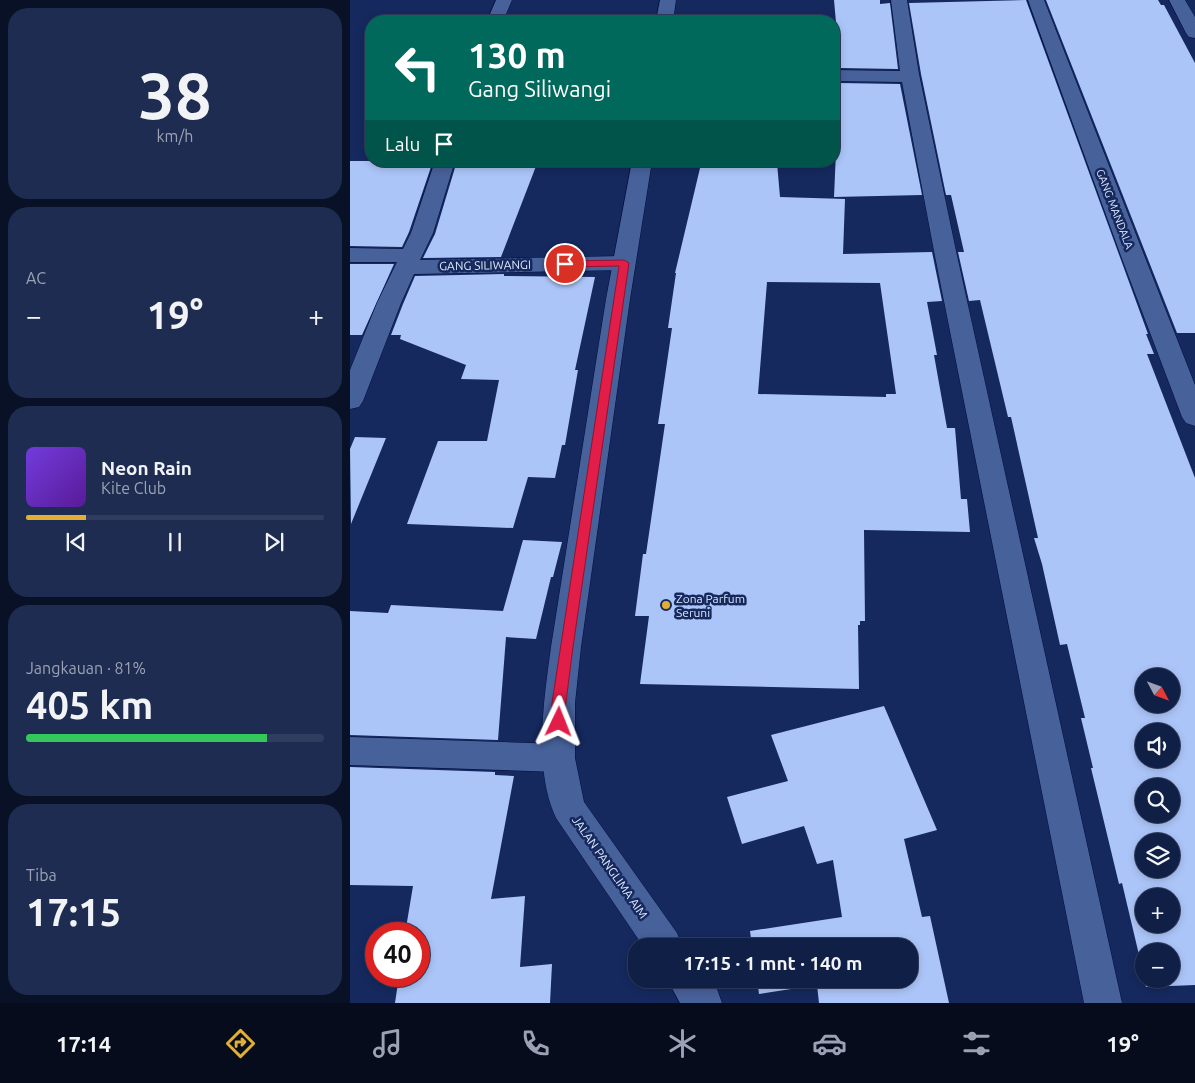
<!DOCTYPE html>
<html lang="id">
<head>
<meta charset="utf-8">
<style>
  :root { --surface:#101f46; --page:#1e2c51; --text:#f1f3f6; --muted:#9ca2b3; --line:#303d5f; --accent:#e2af34 }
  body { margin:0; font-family:Ubuntu,sans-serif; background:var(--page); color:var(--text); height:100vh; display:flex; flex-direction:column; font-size:19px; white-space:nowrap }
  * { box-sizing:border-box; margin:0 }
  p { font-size:16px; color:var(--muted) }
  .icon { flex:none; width:28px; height:28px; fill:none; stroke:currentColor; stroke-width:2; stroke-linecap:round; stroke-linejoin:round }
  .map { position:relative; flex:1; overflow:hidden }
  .sheet { display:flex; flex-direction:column; gap:8px; padding:8px; background:#091126; width:350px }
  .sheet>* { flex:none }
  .hud { position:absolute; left:15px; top:15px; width:475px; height:152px; border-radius:20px; box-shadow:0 2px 8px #0003,0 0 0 1px var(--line); background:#00695c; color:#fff; overflow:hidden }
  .needle { width:32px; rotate:131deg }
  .controls { position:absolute; left:785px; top:668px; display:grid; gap:10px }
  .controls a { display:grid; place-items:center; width:45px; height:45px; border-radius:50%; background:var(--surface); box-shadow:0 2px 8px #0003,0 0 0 1px var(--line); font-size:25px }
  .speed { position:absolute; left:15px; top:922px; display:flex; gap:10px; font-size:25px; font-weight:700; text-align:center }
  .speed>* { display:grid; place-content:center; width:65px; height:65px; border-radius:50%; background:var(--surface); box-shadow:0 2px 8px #0003,0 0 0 1px var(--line); line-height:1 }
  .speed .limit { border:8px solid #d22; background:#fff; color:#111 }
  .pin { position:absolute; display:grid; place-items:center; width:42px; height:42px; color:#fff; margin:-21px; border:2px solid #fff; border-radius:50%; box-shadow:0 1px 5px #0007 }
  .me { position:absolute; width:55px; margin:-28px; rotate:2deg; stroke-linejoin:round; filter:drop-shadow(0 0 4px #0008) }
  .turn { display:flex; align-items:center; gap:18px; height:105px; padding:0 20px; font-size:22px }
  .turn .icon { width:65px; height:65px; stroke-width:2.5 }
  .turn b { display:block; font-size:35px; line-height:42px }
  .then { display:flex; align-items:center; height:48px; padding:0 20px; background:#0003; gap:10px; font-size:19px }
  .big { font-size:38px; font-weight:700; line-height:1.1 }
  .sheet .widget { flex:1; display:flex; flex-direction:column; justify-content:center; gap:8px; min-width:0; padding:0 18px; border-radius:20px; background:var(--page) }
  .sheet .dial { align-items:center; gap:0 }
  .dial b { font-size:65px; line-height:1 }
  .song { display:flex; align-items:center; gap:15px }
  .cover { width:60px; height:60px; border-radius:8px; background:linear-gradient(135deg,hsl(260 70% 55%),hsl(270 70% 35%)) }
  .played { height:5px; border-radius:2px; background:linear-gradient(90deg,var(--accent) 20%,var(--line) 20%) }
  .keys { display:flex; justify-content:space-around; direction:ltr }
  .heat { display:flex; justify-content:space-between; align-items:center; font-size:28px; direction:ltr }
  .charge { height:8px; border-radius:4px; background:linear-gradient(90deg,#34c759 81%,var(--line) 0) }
  .trip { position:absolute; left:278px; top:938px; width:290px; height:50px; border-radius:20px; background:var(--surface); box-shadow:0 2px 8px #0003,0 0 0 1px var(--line); font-weight:700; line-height:50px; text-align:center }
  .menu { display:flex; height:80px; justify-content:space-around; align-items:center; background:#060c1c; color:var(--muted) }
  .menu .icon { width:35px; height:35px }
  .menu .on { color:var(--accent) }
  .menu b { font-size:22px; color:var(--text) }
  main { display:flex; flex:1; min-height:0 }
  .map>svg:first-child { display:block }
  .building { fill:#acc5f8; fill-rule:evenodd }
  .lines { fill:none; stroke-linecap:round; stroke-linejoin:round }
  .minor-casing { stroke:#020e41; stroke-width:1 }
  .tertiary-casing { stroke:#020e41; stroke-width:1 }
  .minor { fill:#47619a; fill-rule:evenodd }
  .tertiary { fill:#47619a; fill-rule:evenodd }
  .route { fill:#e11d48; stroke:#92132f }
  .poi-dot { fill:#e2af34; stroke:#15295e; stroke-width:2 }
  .labels { text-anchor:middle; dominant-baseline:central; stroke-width:5; stroke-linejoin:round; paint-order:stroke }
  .far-street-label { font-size:11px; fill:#dbe5f9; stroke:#15295e }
  .street-label { font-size:12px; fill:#dbe5f9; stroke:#15295e }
  .poi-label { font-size:12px; fill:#dbe5f9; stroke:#15295e; text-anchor:start }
</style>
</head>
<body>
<main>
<section class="sheet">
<div class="widget dial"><b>38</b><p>km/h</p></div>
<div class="widget"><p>AC</p>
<div class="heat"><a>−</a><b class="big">19°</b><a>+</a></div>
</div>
<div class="widget">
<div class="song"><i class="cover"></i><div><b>Neon Rain</b><p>Kite Club</p></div></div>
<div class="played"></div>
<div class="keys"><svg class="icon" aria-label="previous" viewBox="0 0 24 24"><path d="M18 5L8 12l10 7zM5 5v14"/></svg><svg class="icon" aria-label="pause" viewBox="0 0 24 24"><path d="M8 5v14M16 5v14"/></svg><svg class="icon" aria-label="next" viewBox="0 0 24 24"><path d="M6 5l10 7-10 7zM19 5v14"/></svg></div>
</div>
<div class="widget"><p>Jangkauan · 81%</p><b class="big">405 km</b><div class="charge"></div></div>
<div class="widget"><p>Tiba</p><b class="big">17:15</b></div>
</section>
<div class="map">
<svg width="845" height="1003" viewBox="0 0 845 1003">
  <rect width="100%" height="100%" fill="#15295e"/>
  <path class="building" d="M 484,0 L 530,0 L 530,4 L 540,3 L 548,69 L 490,68 Z
    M 676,0 L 798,334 L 796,334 L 804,354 L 797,354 L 845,478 L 845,985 L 796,987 L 794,979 L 821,979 L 821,951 L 794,951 L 794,976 L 772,883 L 769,884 L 741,768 L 743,768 L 731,718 L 735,718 L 717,644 L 710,645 L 692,564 L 684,538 L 688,538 L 661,417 L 658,417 L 630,300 L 619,301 L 608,252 L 614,252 L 601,195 L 596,195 L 571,74 L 559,3 ZM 794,676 L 821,676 L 821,704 L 794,704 ZM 794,731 L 821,731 L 821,759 L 794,759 ZM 794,786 L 821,786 L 821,814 L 794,814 ZM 794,841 L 821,841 L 821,869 L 794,869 ZM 794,896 L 821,896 L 821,924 L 794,924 Z
    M 696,0 L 808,0 L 811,5 L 814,5 L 845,63 L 845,333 L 827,333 Z
    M 489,83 L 550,84 L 572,195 L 484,197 Z
    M 0,161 L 83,161 L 59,232 L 52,247 L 0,246 Z
    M 107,161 L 188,161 L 151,257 L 73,258 L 85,234 Z
    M 427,163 L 430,197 L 495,199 L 493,254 L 582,252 L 592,301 L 577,302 L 587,355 L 584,355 L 597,428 L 605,428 L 611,499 L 617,499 L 620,532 L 514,530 L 515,621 L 510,621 L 510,625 L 508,625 L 509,689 L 290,684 L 299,616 L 285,616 L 293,554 L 296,554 L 315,424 L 308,424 L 322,328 L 318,328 L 326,273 L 325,273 L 351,164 ZM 417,282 L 530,283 L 546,394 L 536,394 L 536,397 L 408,394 Z
    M 0,264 L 44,264 L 12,335 L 0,335 Z
    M 154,274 L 154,276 L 245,277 L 225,370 L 228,370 L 215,445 L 212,445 L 205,478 L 178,477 L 163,528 L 57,524 L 88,441 L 137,441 L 149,380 L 111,379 L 116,365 L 50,339 L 51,335 L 41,335 L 53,304 L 65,276 Z
    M 5,437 L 36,438 L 1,524 L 0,449 Z
    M 173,540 L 212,542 L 203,577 L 201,577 L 186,639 L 156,637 L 148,740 L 0,735 L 0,611 L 38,613 L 41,605 L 153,611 Z
    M 534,706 L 587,830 L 554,839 L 572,917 L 580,916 L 599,1003 L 469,1003 L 467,985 L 409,994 L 407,979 L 559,979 L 559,946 L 402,946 L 400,931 L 492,917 L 483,860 L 467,864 L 454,826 L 392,844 L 377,797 L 438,781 L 421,735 Z
    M 0,767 L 145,772 L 145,775 L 164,776 L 141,899 L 175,896 L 170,967 L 202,964 L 200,1003 L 45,1003 L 49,976 L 69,976 L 69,934 L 55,934 L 63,886 L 0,885 Z"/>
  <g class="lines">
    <defs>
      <path id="minor" d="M 146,0 L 162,0 L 153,21 L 137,21 Z
        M 541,0 L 557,0 L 569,74 L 606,251 L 772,1003 L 734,1003 L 584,251 L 552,82 L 484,81 L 484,70 L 550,71 Z
        M 678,0 L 694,0 L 845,385 L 845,426 L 836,423 L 832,417 L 771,256 Z
        M 819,0 L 835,0 L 845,17 L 845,38 L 839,37 L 836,33 Z
        M 85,161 L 105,161 L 83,233 L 70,260 L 274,256 L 282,258 L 285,263 L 282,268 L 274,270 L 64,274 L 51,303 L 13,401 L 9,407 L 0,409 L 0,370 L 27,303 L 47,262 L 0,262 L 0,248 L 53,249 L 61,233 Z
        M 0,737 L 209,744 L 221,748 L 225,758 L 221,768 L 209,772 L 0,765 Z"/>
      <path id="tertiary" d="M 310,0 L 326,0 L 323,21 L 306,21 Z
        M 282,161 L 302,161 L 280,299 L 231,647 L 225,703 L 225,758 L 234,802 L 327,933 L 332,946 L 293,946 L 206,818 C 183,769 194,699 201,647 L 256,299 Z
        M 317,979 L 359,979 L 367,989 L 372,1003 L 330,1003 Z"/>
    </defs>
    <use href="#minor" class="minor-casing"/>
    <use href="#tertiary" class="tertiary-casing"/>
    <use href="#minor" class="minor"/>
    <use href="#tertiary" class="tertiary"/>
  </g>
  <path class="route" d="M 274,260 L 279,263 L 223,647 L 213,725 L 209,727 L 204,725 L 202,722 L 202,703 L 269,266 L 215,267 L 210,264 L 215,261 Z"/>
  <circle class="poi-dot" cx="316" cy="605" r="5"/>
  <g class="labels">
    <g class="far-street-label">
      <text transform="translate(765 209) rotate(69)">GANG MANDALA</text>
    </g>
    <g class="street-label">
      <text transform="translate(135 265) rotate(-1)">GANG SILIWANGI</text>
      <text transform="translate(260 867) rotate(55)">JALAN PANGLIMA AIM</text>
    </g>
    <g class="poi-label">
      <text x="326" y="598">Zona Parfum<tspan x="326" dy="14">Seruni</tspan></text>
    </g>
  </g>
</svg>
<div class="controls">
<a><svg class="needle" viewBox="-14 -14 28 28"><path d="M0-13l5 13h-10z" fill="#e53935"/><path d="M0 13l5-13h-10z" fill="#9ca2b3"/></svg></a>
<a><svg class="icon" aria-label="sound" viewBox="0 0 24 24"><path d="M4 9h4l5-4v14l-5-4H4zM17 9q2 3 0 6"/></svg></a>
<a><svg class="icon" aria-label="search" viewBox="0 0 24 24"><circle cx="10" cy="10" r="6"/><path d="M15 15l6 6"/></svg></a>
<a><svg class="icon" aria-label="layers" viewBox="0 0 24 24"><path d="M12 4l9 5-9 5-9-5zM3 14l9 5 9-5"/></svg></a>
<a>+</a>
<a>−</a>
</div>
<div class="speed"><div class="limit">40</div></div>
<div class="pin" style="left:215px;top:264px;background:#d93025"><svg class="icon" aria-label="arrive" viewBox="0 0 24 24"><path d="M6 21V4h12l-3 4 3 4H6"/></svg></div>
<svg class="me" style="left:209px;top:722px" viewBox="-20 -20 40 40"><path d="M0-17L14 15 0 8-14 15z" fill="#e11d48" stroke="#fff" stroke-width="4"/></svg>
<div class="trip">17:15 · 1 mnt · 140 m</div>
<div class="hud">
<div class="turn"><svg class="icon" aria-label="left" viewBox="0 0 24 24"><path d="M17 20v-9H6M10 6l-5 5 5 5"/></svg><div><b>130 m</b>Gang Siliwangi</div></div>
<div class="then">Lalu<svg class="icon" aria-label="arrive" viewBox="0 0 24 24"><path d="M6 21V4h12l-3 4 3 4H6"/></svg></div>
</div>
</div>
</main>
<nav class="menu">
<b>17:14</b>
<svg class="icon on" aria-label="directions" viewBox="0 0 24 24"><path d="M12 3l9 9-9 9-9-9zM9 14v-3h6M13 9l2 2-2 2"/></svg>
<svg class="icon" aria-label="music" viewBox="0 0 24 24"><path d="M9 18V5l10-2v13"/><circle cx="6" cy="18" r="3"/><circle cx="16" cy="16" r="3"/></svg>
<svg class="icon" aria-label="phone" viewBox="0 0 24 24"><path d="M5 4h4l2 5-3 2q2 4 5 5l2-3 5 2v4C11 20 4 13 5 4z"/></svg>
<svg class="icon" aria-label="climate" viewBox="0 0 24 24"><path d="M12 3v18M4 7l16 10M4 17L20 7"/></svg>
<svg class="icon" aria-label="car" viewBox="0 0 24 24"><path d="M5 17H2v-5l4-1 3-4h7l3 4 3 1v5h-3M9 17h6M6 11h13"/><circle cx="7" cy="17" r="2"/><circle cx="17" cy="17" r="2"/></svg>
<svg class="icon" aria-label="filters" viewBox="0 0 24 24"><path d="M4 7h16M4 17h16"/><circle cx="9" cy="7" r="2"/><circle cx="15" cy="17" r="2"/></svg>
<b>19°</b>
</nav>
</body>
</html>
